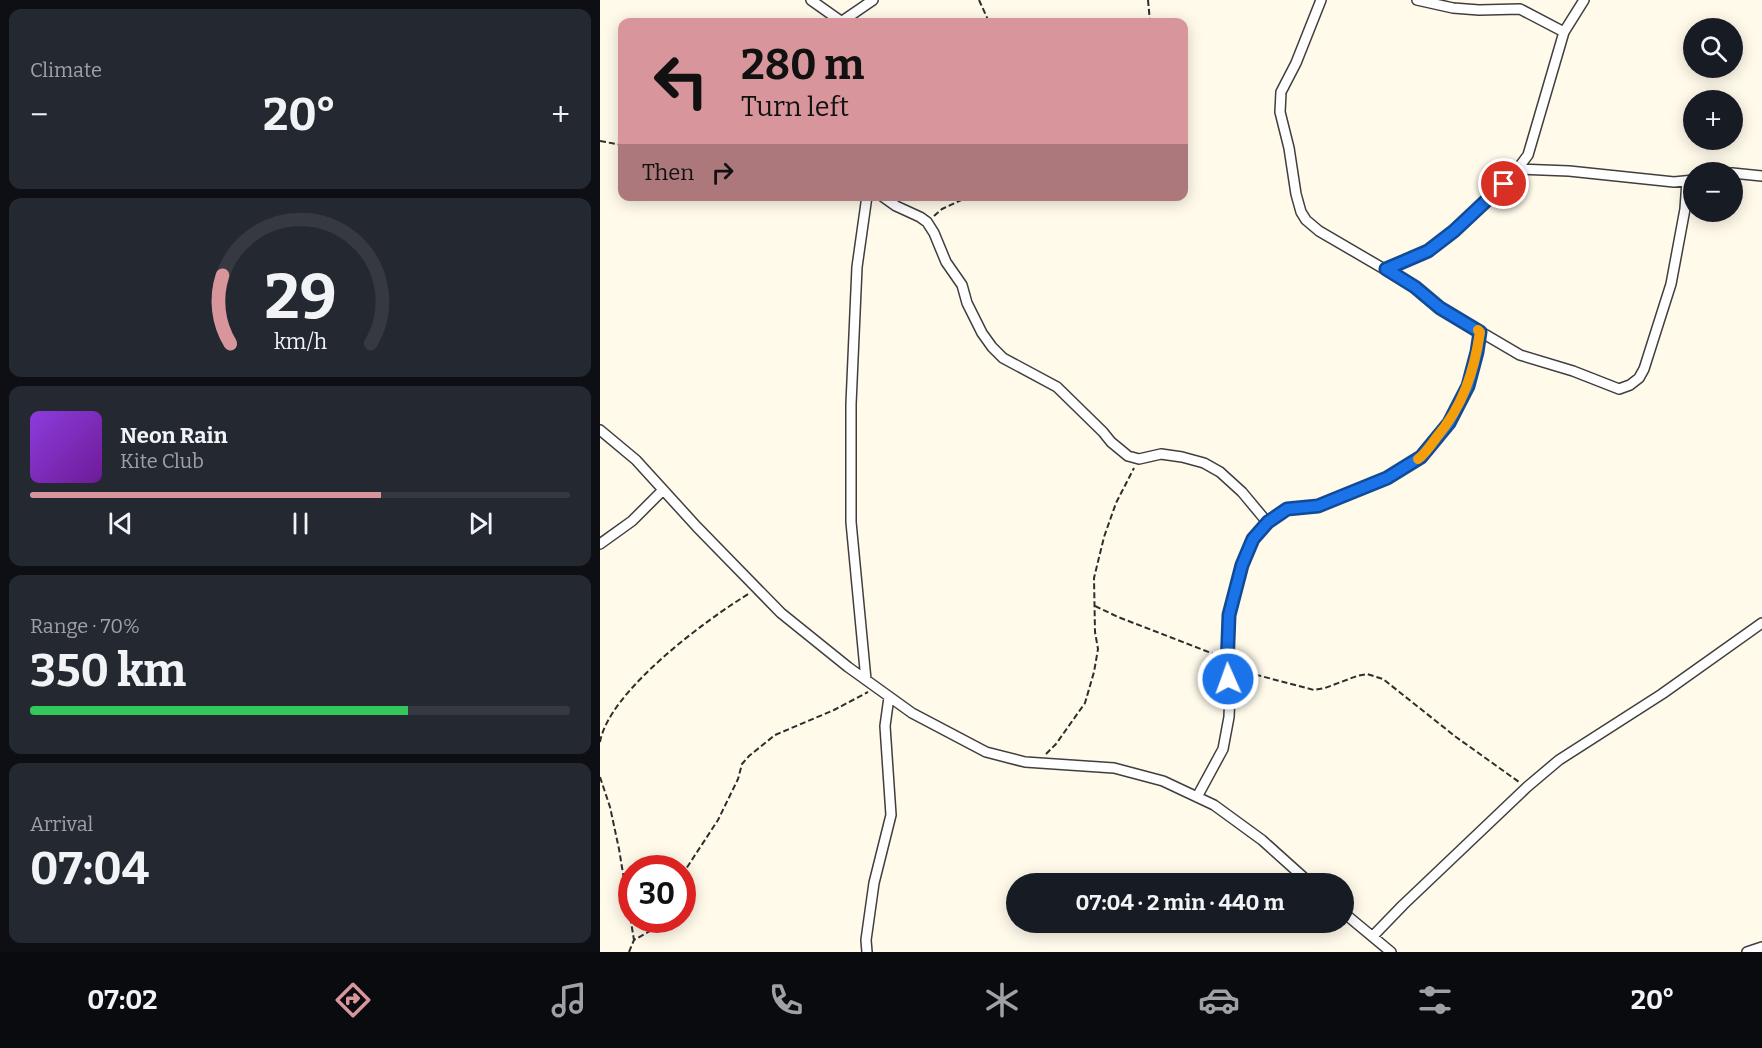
<!DOCTYPE html>
<html lang="en">
<head>
<meta charset="utf-8">
<style>
  :root { --surface:#171b24; --page:#242831; --text:#f1f3f6; --muted:#9ea1a6; --line:#363941; --accent:#d8969c }
  body { margin:0; font-family:Bitter,serif; background:var(--page); color:var(--text); height:100vh; display:flex; flex-direction:column; font-size:22px; white-space:nowrap }
  * { box-sizing:border-box; margin:0 }
  p { font-size:20px; color:var(--muted) }
  .icon { flex:none; width:33px; height:33px; fill:none; stroke:currentColor; stroke-width:2; stroke-linecap:round; stroke-linejoin:round }
  .map { position:relative; flex:1; overflow:hidden }
  .panel { display:flex; flex-direction:column; gap:9px; padding:9px; background:#0d0f14; width:600px }
  .panel>* { flex:none }
  .top-card { position:absolute; left:18px; top:18px; width:570px; height:183px; border-radius:12px; box-shadow:0 3px 15px #0003; background:#d8969c; color:#111; overflow:hidden }
  .buttons { position:absolute; left:1083px; top:18px; display:grid; gap:12px }
  .buttons a { display:grid; place-items:center; width:60px; height:60px; border-radius:50%; background:var(--surface); box-shadow:0 3px 15px #0003; font-size:30px }
  .speed { position:absolute; left:18px; top:855px; display:flex; gap:12px; font-size:30px; font-weight:700; text-align:center }
  .speed>* { display:grid; place-content:center; width:78px; height:78px; border-radius:50%; background:var(--surface); box-shadow:0 3px 15px #0003; line-height:1 }
  .speed .limit { border:9px solid #d22; background:#fff; color:#111 }
  .pin { position:absolute; display:grid; place-items:center; width:51px; height:51px; color:#fff; margin:-26px; border:3px solid #fff; border-radius:50%; box-shadow:0 2px 6px #0007 }
  .me { position:absolute; width:66px; margin:-33px; rotate:358deg; stroke-linejoin:round; filter:drop-shadow(0 0 4px #0008) }
  .turn { display:flex; align-items:center; gap:21px; height:126px; padding:0 24px; font-size:27px }
  .turn .icon { width:78px; height:78px; stroke-width:2.5 }
  .turn b { display:block; font-size:42px; line-height:51px }
  .then { display:flex; align-items:center; height:57px; padding:0 24px; background:#0003; gap:12px; font-size:22px }
  .big { font-size:45px; font-weight:700; line-height:1.1 }
  .panel .tile { flex:1; display:flex; flex-direction:column; justify-content:center; gap:9px; min-width:0; padding:0 21px; border-radius:12px; background:var(--page) }
  .panel .dial { align-items:center; gap:0 }
  .dial svg { height:156px; overflow:visible; fill:none; stroke:var(--line); stroke-width:7; stroke-linecap:round; text-anchor:middle }
  .dial text { fill:var(--text); stroke:none }
  .song { display:flex; align-items:center; gap:18px }
  .cover { width:72px; height:72px; border-radius:9px; background:linear-gradient(135deg,hsl(270 70% 55%),hsl(280 70% 35%)) }
  .played { height:6px; border-radius:3px; background:linear-gradient(90deg,var(--accent) 65%,var(--line) 65%) }
  .keys { display:flex; justify-content:space-around; direction:ltr }
  .heat { display:flex; justify-content:space-between; align-items:center; font-size:33px; direction:ltr }
  .charge { height:9px; border-radius:4px; background:linear-gradient(90deg,#34c759 70%,var(--line) 0) }
  .trip { position:absolute; left:406px; top:873px; width:348px; height:60px; border-radius:30px; background:var(--surface); box-shadow:0 3px 15px #0003; font-weight:700; line-height:60px; text-align:center }
  .dock { display:flex; height:96px; justify-content:space-around; align-items:center; background:#090b0e; color:var(--muted) }
  .dock .icon { width:42px; height:42px }
  .dock .on { color:var(--accent) }
  .dock b { font-size:27px; color:var(--text) }
  main { display:flex; flex:1; min-height:0 }
  .map>svg:first-child { display:block }
  .lines { fill:none; stroke-linecap:round; stroke-linejoin:round }
  .street-casing { stroke:#3f3f3f; stroke-width:12 }
  .path { stroke:#2e2e2e; stroke-width:2; stroke-dasharray:6 3; stroke-linecap:butt }
  .street { stroke:#fff; stroke-width:9 }
  .route-casing { stroke:#114b97; stroke-width:15 }
  .route { stroke:#1a73e8; stroke-width:10 }
  .slow { stroke:#f59e0b; stroke-width:10 }
</style>
</head>
<body>
<main>
<section class="panel">
<div class="tile"><p>Climate</p>
<div class="heat"><a>−</a><b class="big">20°</b><a>+</a></div>
</div>
<div class="tile dial"><svg viewBox="0 0 100 80">
<path d="M14 69A42 42 0 1 1 86 69"/>
<path d="M14 69A42 42 0 0 1 10 34" stroke="#d8969c"/>
<text x="50" y="56" font-size="32" font-weight="700">29</text>
<text x="50" y="72" font-size="11">km/h</text>
</svg></div>
<div class="tile">
<div class="song"><i class="cover"></i><div><b>Neon Rain</b><p>Kite Club</p></div></div>
<div class="played"></div>
<div class="keys"><svg class="icon" aria-label="previous" viewBox="0 0 24 24"><path d="M18 5L8 12l10 7zM5 5v14"/></svg><svg class="icon" aria-label="pause" viewBox="0 0 24 24"><path d="M8 5v14M16 5v14"/></svg><svg class="icon" aria-label="next" viewBox="0 0 24 24"><path d="M6 5l10 7-10 7zM19 5v14"/></svg></div>
</div>
<div class="tile"><p>Range · 70%</p><b class="big">350 km</b><div class="charge"></div></div>
<div class="tile"><p>Arrival</p><b class="big">07:04</b></div>
</section>
<div class="map">
<svg width="1162" height="952" viewBox="0 0 1162 952">
  <rect width="100%" height="100%" fill="#fffaea"/>
  <g class="lines">
    <defs>
      <path id="street" d="M 211,0 L 242,22
        M 721,0 L 696,63 L 681,92 L 680,112 L 689,148 L 696,194 L 701,212 L 706,220 L 719,231 L 815,287 L 840,308 L 920,355 L 973,371 L 1019,389 L 1030,385 L 1039,378 L 1044,369 L 1071,284 L 1085,209 L 1087,181
        M 817,0 L 853,8 L 879,10 L 920,9 L 964,32
        M 241,22 L 273,0
        M 917,169 L 969,171 L 1074,182 L 1094,180
        M 1132,173 L 1162,176
        M 282,196 L 296,206 L 320,217 L 327,222 L 334,233 L 346,262 L 362,285 L 367,303 L 382,333 L 392,347 L 403,358 L 457,387 L 503,432 L 511,442 L 528,456 L 539,459 L 561,454 L 582,457 L 604,463 L 620,472 L 642,492 L 667,522
        M 786,269 L 828,251 L 854,231 L 895,194 L 913,175 L 928,155 L 964,32 L 984,0
        M 0,430 L 36,460 L 97,527 L 181,613 L 248,667 L 312,713 L 386,752 L 425,762 L 514,768 L 563,781 L 614,805 L 662,840 L 711,884
        M 0,544 L 32,521 L 63,490
        M 266,680 L 251,522 L 251,404 L 257,267 L 267,196
        M 597,797 L 623,749 L 629,717 L 630,692 L 627,667 L 629,615 L 641,565 L 653,539 L 667,522 L 687,509 L 718,506 L 787,478 L 821,457 L 849,423 L 868,385 L 877,352 L 880,332
        M 744,913 L 791,952
        M 773,936 L 803,905 L 927,787 L 959,760 L 1062,694 L 1162,623
        M 267,952 L 266,940 L 274,883 L 291,815 L 285,726 L 289,697
        M 1147,952 L 1162,947"/>
    </defs>
    <use href="#street" class="street-casing"/>
    <path class="path" d="M 379,0 L 389,22
      M 548,0 L 550,22
      M 0,141 L 22,145
      M 334,216 L 342,209 L 370,196
      M 495,606 L 518,617 L 619,656
      M 638,670 L 714,690 L 725,688 L 757,676 L 767,674 L 783,679 L 856,737 L 919,782
      M 0,742 C 9,691 107,619 150,593
      M 446,754 L 456,744 L 485,703 L 494,672 L 498,649 L 495,632 L 494,578 L 504,537 L 516,503 L 534,468
      M 0,777 L 10,807 L 19,849 L 34,940
      M 82,875 L 118,820 L 138,779 L 142,764 L 149,756 L 175,735 L 234,710 L 268,692
      M 29,952 L 34,940 L 50,931 L 56,920"/>
    <use href="#street" class="street"/>
  </g>
  <g class="lines">
    <defs>
      <path id="route" d="M 628,679 L 627,667 L 629,615 L 642,565 L 653,539 L 668,522 L 687,509 L 718,506 L 787,478 L 821,457 L 849,423 L 868,386 L 877,352 L 880,332 L 840,308 L 815,287 L 786,269 L 828,251 L 854,231 L 904,184"/>
    </defs>
    <use href="#route" class="route-casing"/>
    <use href="#route" class="route"/>
    <path class="slow" d="M 818,459 C 825,454 831,445 836,438 C 863,406 874,372 880,332 L 878,330"/>
  </g>
</svg>
<div class="buttons">
<a><svg class="icon" aria-label="search" viewBox="0 0 24 24"><circle cx="10" cy="10" r="6"/><path d="M15 15l6 6"/></svg></a>
<a>+</a>
<a>−</a>
</div>
<div class="speed"><div class="limit">30</div></div>
<div class="pin" style="left:904px;top:184px;background:#d93025"><svg class="icon" aria-label="arrive" viewBox="0 0 24 24"><path d="M6 21V4h12l-3 4 3 4H6"/></svg></div>
<svg class="me" style="left:628px;top:679px" viewBox="-20 -20 40 40"><circle r="17" fill="#1a73e8" stroke="#fff" stroke-width="3"/><path d="M0-11L8 9 0 5-8 9z" fill="#fff"/></svg>
<div class="trip">07:04 · 2 min · 440 m</div>
<div class="top-card">
<div class="turn"><svg class="icon" aria-label="left" viewBox="0 0 24 24"><path d="M17 20v-9H6M10 6l-5 5 5 5"/></svg><div><b>280 m</b>Turn left</div></div>
<div class="then">Then<svg class="icon" aria-label="right" viewBox="0 0 24 24"><path d="M7 20v-9h11M14 6l5 5-5 5"/></svg></div>
</div>
</div>
</main>
<nav class="dock">
<b>07:02</b>
<svg class="icon on" aria-label="directions" viewBox="0 0 24 24"><path d="M12 3l9 9-9 9-9-9zM9 14v-3h6M13 9l2 2-2 2"/></svg>
<svg class="icon" aria-label="music" viewBox="0 0 24 24"><path d="M9 18V5l10-2v13"/><circle cx="6" cy="18" r="3"/><circle cx="16" cy="16" r="3"/></svg>
<svg class="icon" aria-label="phone" viewBox="0 0 24 24"><path d="M5 4h4l2 5-3 2q2 4 5 5l2-3 5 2v4C11 20 4 13 5 4z"/></svg>
<svg class="icon" aria-label="climate" viewBox="0 0 24 24"><path d="M12 3v18M4 7l16 10M4 17L20 7"/></svg>
<svg class="icon" aria-label="car" viewBox="0 0 24 24"><path d="M5 17H2v-5l4-1 3-4h7l3 4 3 1v5h-3M9 17h6M6 11h13"/><circle cx="7" cy="17" r="2"/><circle cx="17" cy="17" r="2"/></svg>
<svg class="icon" aria-label="filters" viewBox="0 0 24 24"><path d="M4 7h16M4 17h16"/><circle cx="9" cy="7" r="2"/><circle cx="15" cy="17" r="2"/></svg>
<b>20°</b>
</nav>
</body>
</html>
